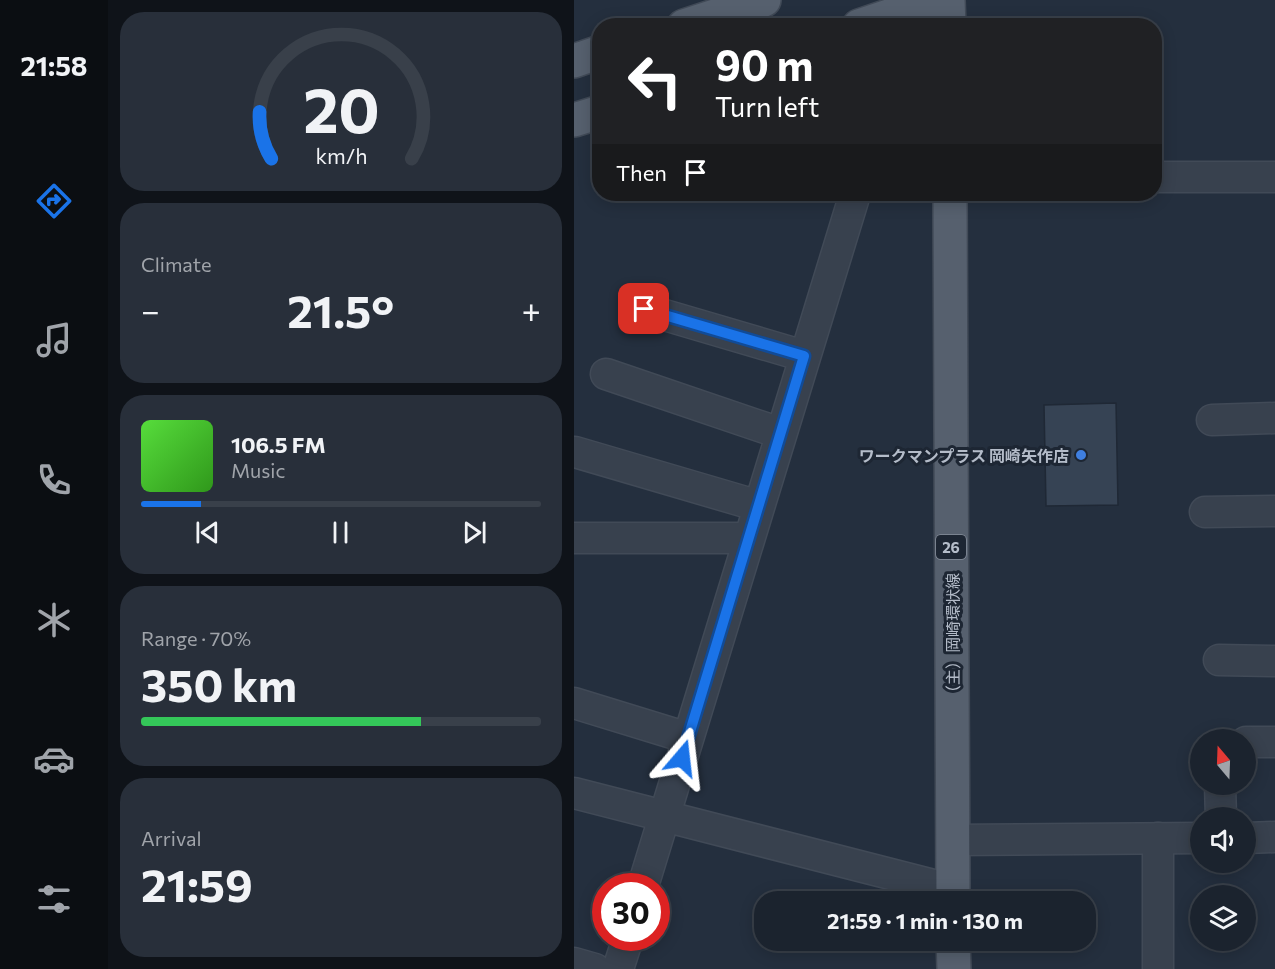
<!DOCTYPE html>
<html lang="en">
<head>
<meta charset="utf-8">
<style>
  :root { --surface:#1b232e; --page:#282f3a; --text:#f1f3f6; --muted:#a0a4aa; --line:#39404a; --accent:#1a73e8 }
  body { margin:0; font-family:Commissioner,"Noto Sans JP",sans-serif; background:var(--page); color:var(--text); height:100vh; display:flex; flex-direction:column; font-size:22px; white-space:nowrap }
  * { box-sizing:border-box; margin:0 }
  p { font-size:20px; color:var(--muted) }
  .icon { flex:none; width:33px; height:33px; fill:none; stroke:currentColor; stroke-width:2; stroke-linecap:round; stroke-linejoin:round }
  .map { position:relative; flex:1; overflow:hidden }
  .side { display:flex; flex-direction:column; gap:12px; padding:12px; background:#0f1319; width:466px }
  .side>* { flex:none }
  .guide { position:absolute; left:18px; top:18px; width:570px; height:183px; border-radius:24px; box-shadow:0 3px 15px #0003,0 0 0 2px var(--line); background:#202124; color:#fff; overflow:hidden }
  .needle { width:39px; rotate:341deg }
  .buttons { position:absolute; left:616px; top:729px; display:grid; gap:12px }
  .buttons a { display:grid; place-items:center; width:66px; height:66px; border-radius:50%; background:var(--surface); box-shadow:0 3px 15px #0003,0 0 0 2px var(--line); font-size:30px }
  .speed { position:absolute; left:18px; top:873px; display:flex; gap:12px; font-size:30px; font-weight:700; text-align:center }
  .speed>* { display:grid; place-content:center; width:78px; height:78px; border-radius:50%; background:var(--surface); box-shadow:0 3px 15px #0003,0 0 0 2px var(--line); line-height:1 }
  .speed .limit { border:9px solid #d22; background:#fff; color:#111 }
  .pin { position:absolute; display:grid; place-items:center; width:51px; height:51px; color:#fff; margin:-26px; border-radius:12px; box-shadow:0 3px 9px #0006 }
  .me { position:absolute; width:66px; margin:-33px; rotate:17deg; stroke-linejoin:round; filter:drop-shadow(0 0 4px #0008) }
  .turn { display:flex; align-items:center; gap:21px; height:126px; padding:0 24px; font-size:27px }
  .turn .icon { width:78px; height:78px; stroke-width:2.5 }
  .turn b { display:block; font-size:42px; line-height:51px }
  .then { display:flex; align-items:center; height:57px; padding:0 24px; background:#0003; gap:12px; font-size:22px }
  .big { font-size:45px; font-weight:700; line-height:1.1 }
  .side .widget { flex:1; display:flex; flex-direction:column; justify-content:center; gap:9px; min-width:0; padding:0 21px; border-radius:24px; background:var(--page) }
  .side .dial { align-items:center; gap:0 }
  .dial svg { height:156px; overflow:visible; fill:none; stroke:var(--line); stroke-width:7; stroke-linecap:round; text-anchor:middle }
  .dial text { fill:var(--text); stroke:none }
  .song { display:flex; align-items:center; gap:18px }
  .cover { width:72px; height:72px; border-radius:9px; background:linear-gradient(135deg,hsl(110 70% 55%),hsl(110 70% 35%)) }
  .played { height:6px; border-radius:3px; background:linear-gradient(90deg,var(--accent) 15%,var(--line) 15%) }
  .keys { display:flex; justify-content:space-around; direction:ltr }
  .heat { display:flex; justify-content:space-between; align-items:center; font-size:33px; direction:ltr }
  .charge { height:9px; border-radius:4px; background:linear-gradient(90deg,#34c759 70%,var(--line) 0) }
  .trip { position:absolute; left:180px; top:891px; width:342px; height:60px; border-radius:24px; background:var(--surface); box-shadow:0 3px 15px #0003,0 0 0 2px var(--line); font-weight:700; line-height:60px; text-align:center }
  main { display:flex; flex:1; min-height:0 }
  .dock { display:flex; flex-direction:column; width:108px; justify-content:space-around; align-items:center; background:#0b0e12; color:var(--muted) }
  .dock .icon { width:42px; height:42px }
  .dock .selected { color:var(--accent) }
  .dock b { font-size:27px; color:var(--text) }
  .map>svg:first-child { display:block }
  .building { fill:#364354; stroke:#1f2835; stroke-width:1.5 }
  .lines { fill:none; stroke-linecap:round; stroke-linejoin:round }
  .minor-casing { stroke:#414a57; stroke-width:33 }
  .major-casing { stroke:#414a57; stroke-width:36 }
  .minor { stroke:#38414e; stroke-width:30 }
  .major { stroke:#56606e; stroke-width:33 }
  .route-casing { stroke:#114b97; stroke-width:15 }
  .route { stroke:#1a73e8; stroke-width:10 }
  .shop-dot { fill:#3f7fe0; stroke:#1d2633; stroke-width:2 }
  .labels { text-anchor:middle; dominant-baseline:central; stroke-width:6; stroke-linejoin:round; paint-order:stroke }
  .shield { fill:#1d2633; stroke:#878f9c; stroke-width:1.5 }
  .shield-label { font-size:15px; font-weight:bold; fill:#b4bcc9 }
  .poi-label { font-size:16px; font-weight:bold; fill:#b4bcc9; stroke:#1d2633; text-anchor:end }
  .street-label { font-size:16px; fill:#b4bcc9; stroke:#1d2633 }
</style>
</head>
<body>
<main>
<nav class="dock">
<b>21:58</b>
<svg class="icon selected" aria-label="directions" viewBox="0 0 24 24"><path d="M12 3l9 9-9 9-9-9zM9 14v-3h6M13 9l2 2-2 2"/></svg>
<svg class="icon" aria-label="music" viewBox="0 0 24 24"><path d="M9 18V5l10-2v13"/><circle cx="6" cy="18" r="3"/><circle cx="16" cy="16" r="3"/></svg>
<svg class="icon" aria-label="phone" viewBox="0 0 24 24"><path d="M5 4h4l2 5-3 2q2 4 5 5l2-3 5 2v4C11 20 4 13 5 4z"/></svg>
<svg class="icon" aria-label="climate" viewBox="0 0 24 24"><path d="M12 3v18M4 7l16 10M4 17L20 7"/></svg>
<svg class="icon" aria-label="car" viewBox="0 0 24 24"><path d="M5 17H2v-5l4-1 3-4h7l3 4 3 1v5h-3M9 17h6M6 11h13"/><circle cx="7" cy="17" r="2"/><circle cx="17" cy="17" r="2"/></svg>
<svg class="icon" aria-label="filters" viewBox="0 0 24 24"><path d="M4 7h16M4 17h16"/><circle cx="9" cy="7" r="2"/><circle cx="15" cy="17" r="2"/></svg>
</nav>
<section class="side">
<div class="widget dial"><svg viewBox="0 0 100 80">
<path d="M14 69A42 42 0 1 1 86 69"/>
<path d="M14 69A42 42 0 0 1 8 45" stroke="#1a73e8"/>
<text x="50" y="56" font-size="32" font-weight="700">20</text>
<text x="50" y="72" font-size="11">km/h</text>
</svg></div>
<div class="widget"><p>Climate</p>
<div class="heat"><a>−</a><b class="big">21.5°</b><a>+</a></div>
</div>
<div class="widget">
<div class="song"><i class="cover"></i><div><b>106.5 FM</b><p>Music</p></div></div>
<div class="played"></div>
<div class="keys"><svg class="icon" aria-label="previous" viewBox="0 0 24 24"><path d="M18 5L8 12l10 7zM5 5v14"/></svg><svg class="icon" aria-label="pause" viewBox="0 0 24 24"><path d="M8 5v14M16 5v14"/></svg><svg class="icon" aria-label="next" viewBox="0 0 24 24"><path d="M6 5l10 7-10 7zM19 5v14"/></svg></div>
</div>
<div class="widget"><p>Range · 70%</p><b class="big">350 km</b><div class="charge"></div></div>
<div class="widget"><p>Arrival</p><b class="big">21:59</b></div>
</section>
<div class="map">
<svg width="701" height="969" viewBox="0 0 701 969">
  <rect width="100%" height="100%" fill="#242f3e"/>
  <path class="building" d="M 542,403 L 544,505 L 472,506 L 470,405 Z"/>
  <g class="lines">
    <defs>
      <path id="minor" d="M 580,177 L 701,177
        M 70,309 L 230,356
        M 32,374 L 206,433
        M 638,420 L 701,418
        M 1,452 L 185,506
        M 631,512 L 701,511
        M 0,538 L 175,538
        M 645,660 L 701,661
        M 0,703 L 114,738
        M 672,742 L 701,742
        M 646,784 L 647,818
        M 0,793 L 379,890
        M 584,838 L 584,969
        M 672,838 L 701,837
        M 379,840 L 627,838
        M 69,886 L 281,194
        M 0,963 L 21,969
        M 44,969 L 54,938"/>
      <path id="major" d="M 374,0 L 375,26
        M 110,26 L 190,0
        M 285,26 L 362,0
        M 0,61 L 26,52
        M 0,120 L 26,112
        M 376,194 L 379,902
        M 379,940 L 380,969"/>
    </defs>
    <use href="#minor" class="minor-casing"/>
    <use href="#major" class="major-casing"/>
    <use href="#minor" class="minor"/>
    <use href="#major" class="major"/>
  </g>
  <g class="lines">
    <defs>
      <path id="route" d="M 70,309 L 230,356 L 108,758"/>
    </defs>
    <use href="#route" class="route-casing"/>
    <use href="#route" class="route"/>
  </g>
  <circle class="shop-dot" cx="507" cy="455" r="6"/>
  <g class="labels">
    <rect class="shield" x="362" y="535" width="30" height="24" rx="4.5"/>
    <g class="shield-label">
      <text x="377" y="547">26</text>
    </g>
    <g class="poi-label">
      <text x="495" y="455">ワークマンプラス 岡崎矢作店</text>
    </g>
    <g class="street-label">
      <text transform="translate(378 637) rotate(-90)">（主）岡崎環状線</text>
    </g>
  </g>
</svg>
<div class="buttons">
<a><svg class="needle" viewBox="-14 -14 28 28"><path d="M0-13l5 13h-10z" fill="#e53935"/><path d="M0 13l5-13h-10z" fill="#a0a4aa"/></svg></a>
<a><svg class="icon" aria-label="sound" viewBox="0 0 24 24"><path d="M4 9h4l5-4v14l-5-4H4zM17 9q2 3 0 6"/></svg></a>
<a><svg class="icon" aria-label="layers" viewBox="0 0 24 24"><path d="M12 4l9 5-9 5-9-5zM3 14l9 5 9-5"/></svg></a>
</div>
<div class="speed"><div class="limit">30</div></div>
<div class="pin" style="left:70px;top:309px;background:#d93025"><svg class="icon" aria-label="arrive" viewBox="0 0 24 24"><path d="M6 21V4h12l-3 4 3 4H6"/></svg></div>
<svg class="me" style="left:108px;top:758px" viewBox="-20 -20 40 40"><path d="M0-17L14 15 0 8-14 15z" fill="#1a73e8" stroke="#fff" stroke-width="4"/></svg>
<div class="trip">21:59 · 1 min · 130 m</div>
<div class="guide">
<div class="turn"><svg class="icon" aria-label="left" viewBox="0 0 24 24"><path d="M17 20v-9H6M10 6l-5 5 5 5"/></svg><div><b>90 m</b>Turn left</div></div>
<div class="then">Then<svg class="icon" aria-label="arrive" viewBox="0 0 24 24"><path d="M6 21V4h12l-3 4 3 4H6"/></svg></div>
</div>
</div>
</main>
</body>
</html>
